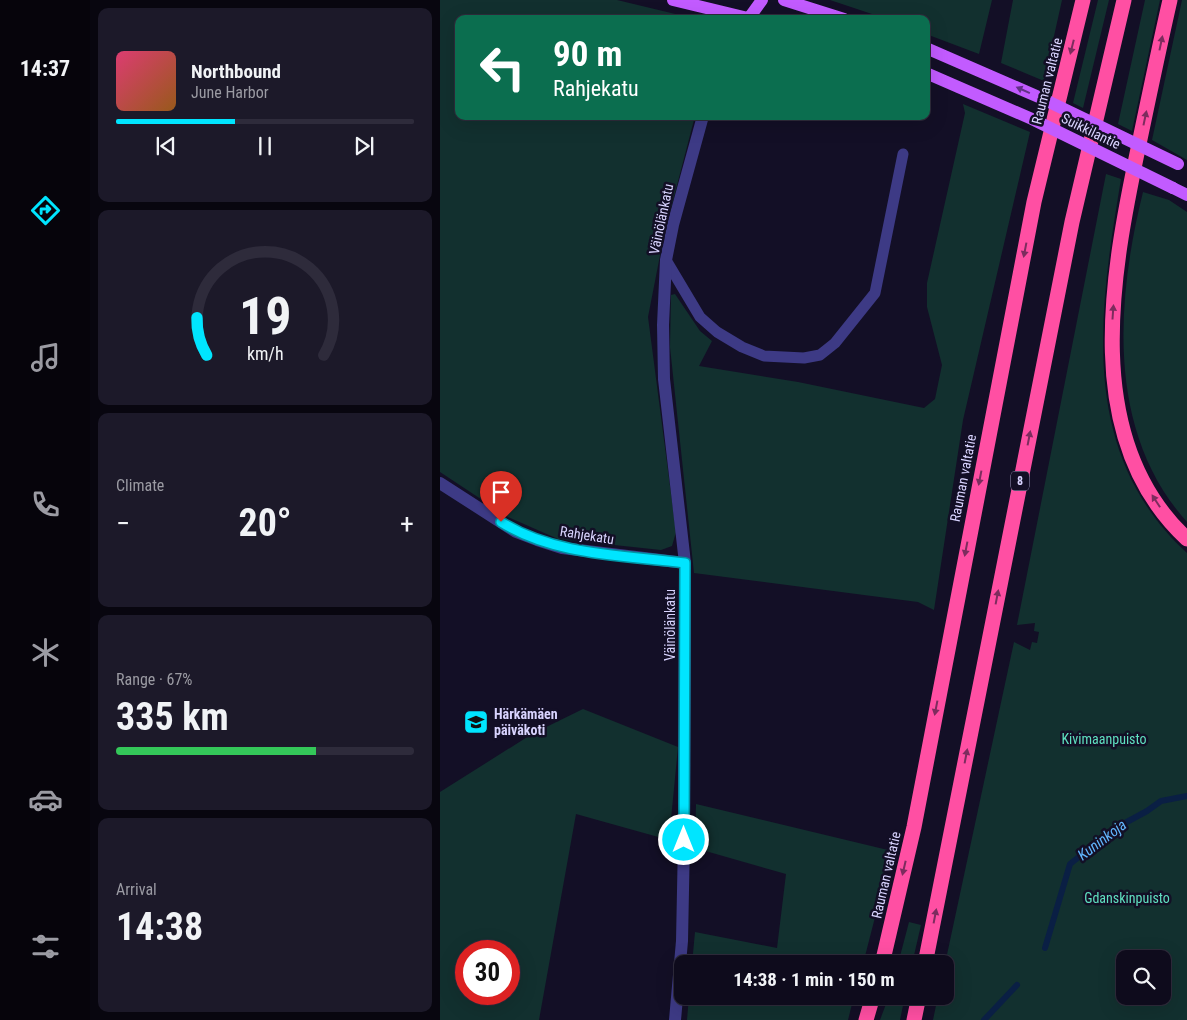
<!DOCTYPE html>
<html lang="en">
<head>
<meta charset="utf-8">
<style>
  :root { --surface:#0e0b1c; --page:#1c1929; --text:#f1f3f6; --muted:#9b9ba3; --line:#2e2b3b; --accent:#00e5ff }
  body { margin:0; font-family:"Roboto Condensed",sans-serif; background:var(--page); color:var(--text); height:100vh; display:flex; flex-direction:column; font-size:19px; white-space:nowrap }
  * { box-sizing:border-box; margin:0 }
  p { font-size:16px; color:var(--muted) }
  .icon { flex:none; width:28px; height:28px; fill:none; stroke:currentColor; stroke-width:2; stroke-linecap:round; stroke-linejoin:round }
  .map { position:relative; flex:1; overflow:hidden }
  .panel { display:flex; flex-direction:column; gap:8px; padding:8px; background:#08060f; width:350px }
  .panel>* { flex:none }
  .top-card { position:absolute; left:15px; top:15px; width:475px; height:105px; border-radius:10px; box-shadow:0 5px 20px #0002,0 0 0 1px var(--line); background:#0b6e4f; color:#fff; overflow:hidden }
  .buttons { position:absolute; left:676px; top:950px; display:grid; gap:10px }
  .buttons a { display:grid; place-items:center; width:55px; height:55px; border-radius:10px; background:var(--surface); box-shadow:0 5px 20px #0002,0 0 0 1px var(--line); font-size:25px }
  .speed { position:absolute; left:15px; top:940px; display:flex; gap:10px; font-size:25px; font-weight:700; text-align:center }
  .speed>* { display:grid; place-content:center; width:65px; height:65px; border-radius:50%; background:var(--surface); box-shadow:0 5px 20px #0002,0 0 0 1px var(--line); line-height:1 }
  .speed .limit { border:8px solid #d22; background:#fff; color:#111 }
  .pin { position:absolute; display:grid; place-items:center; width:42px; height:42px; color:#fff; margin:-51px -21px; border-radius:50% 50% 50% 0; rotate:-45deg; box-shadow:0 0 5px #0007 }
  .pin .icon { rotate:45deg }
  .me { position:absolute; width:55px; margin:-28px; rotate:0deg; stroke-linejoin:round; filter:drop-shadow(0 0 4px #0008) }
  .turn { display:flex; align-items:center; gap:18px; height:105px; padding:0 15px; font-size:22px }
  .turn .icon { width:65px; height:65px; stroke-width:2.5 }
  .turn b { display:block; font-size:35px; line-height:42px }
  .big { font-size:38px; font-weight:700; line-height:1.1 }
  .panel .widget { flex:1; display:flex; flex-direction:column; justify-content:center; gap:8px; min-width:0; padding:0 18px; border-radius:10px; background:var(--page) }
  .panel .dial { align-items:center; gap:0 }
  .dial svg { height:130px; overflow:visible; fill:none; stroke:var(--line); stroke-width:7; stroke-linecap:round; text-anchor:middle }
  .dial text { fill:var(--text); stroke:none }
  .song { display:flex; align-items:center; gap:15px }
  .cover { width:60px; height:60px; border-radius:8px; background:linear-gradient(135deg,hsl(340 70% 55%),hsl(30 70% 35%)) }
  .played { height:5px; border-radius:2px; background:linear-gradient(90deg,var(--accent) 40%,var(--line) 40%) }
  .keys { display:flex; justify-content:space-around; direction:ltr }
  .heat { display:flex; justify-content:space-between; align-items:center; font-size:28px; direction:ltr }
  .charge { height:8px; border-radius:4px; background:linear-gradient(90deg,#34c759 67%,var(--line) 0) }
  .trip { position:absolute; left:234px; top:955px; width:280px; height:50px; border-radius:10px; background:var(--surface); box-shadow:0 5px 20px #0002,0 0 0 1px var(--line); font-weight:700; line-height:50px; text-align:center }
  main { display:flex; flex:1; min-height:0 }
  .menu { display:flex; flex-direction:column; width:90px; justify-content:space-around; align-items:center; background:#06040b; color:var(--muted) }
  .menu .icon { width:35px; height:35px }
  .menu .active { color:var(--accent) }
  .menu b { font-size:22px; color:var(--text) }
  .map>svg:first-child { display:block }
  .green { fill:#12302f; fill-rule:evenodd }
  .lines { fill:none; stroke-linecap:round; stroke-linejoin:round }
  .stream { stroke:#0a1f44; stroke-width:6 }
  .service { stroke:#3d3a85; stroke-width:11 }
  .minor { stroke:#3d3a85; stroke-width:12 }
  .primary { stroke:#c25bff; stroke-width:12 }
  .motorway { stroke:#ff4fa3; stroke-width:15 }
  .primary-bridge { stroke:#c25bff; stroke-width:12 }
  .oneway { fill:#7d2c5e }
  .oneway2 { fill:#623188 }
  .route-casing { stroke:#0095a6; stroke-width:12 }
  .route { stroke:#00e5ff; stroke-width:9 }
  .labels { text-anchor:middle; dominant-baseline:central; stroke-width:5; stroke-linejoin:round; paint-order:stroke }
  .shield { fill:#130f26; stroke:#9e99be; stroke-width:1 }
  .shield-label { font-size:12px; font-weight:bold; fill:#d9d4ff }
  .street-label { font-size:14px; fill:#d9d4ff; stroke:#130f26 }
  .poi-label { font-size:14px; font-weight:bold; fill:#d9d4ff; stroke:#130f26; text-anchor:start }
  .park-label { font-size:14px; fill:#5fe0c0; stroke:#130f26 }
  .water-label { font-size:15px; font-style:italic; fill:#62b6ff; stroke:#130f26 }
</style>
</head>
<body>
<main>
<nav class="menu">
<b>14:37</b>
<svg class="icon active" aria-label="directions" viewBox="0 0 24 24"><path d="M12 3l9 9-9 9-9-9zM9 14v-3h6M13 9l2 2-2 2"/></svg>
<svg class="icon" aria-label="music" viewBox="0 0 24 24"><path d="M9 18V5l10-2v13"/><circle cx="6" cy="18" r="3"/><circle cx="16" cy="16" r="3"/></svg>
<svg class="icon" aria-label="phone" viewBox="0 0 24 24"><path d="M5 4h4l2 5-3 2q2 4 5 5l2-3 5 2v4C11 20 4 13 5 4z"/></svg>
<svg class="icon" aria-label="climate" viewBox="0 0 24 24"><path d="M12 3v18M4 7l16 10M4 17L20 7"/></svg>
<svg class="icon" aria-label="car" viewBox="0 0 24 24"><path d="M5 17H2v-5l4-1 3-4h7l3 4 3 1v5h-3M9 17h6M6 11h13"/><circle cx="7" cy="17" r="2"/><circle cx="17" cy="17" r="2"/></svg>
<svg class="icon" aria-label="filters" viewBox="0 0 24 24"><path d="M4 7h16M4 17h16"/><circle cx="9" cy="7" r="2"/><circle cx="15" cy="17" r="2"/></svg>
</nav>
<section class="panel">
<div class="widget">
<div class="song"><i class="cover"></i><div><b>Northbound</b><p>June Harbor</p></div></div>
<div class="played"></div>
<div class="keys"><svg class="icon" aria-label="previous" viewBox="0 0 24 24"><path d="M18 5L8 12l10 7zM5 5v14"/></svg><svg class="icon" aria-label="pause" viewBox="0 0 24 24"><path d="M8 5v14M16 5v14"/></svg><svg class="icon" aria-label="next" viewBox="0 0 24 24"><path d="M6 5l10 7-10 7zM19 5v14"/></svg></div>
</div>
<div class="widget dial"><svg viewBox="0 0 100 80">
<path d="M14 69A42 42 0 1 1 86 69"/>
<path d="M14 69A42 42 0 0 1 8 46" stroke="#00e5ff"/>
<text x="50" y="56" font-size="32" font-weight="700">19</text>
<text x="50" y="72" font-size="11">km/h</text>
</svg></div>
<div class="widget"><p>Climate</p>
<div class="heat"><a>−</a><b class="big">20°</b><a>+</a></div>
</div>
<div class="widget"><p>Range · 67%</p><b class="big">335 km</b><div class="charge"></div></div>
<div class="widget"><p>Arrival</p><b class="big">14:38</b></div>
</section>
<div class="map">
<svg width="747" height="1020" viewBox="0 0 747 1020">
  <rect width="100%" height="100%" fill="#130f26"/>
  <path class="green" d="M 0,0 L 177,0 L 256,19 L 19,19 L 19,116 L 255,116 L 224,235 L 208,317 L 236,532 L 232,546 L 221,550 L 118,539 L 68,517 L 0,472 Z
    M 390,0 L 552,0 L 539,54 L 486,34 L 486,19 L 447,19 Z
    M 573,0 L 622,0 L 604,81 L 561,63 Z
    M 658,0 L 669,0 L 643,108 L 633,103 Z
    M 705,0 L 720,0 L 692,131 L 678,124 Z
    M 742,0 L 747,0 L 747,160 L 712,140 Z
    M 523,104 L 590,132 L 523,420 L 494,610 L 478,602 L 254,573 L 230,347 L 231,295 L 235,294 L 260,331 L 272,341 L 259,366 L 358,382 L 484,408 L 495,399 L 502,365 L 487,307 L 487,283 L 525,113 Z
    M 666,174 L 681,179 C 659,311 637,452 747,553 L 747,1020 L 493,1020 L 498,996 L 505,996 L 505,964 L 574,642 L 590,650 L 592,642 L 597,643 L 599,632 L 594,631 L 595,623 L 577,625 ZM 685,959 L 722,959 L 722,996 L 685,996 Z
    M 703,192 L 729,200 L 747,212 L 747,522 C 666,432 676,301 703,192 Z
    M 143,709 L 238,747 L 229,840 L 136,814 L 99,1020 L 0,1020 L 0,792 L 92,734 ZM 26,951 L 69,951 L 69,994 L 26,994 Z
    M 256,804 L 452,851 L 423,964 L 252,964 L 255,932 L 337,948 L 346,874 L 255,848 Z
    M 469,922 L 481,925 L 472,964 L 458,964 Z
    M 249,996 L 414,996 L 408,1020 L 247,1020 Z
    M 449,996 L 465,996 L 460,1020 L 440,1020 Z"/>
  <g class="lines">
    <path class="stream" d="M 605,948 L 630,864 L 674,829 L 707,811 L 721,801 L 747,796
      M 544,1020 L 577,985"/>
    <path class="service" d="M 226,260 L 260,317 L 277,332 L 302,347 L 324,356 L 364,358 L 380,355 L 395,343 L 435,293 L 463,154"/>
    <path class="minor" d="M 0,483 L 76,532 L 97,540 L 122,548 L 245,563
      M 235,1020 L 242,941 L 244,840 L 245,563 L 224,379 L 223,325 L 226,260 L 233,225 L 263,116"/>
    <path class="primary" d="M 233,0 L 312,19
      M 344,0 L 404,19
      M 309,18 L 322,0
      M 733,188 L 747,195"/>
    <path class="motorway" d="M 730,0 C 719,48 709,96 699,144 C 672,272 639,439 747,539
      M 442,964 L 474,827 L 594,202 L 643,0
      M 485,964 L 632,222 L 684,0
      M 426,1020 L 433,996
      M 474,1020 L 479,996"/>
    <path class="primary-bridge" d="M 486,48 L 601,98 L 738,164
      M 486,73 L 592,119 L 733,188"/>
  </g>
  <defs><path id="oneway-solid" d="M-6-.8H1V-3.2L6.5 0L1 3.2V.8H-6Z" transform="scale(1.25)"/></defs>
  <g class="oneway">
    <use href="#oneway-solid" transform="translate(721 43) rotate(-78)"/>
    <use href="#oneway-solid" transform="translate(632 47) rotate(104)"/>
    <use href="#oneway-solid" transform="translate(705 118) rotate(-78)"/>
    <use href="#oneway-solid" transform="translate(585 250) rotate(101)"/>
    <use href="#oneway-solid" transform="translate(673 312) rotate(-86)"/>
    <use href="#oneway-solid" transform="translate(589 438) rotate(-79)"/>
    <use href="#oneway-solid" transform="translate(540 478) rotate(101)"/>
    <use href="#oneway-solid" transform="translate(716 501) rotate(-123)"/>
    <use href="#oneway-solid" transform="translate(526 549) rotate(101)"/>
    <use href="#oneway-solid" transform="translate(557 597) rotate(-79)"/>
    <use href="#oneway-solid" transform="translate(496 708) rotate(101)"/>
    <use href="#oneway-solid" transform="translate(526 756) rotate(-79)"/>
    <use href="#oneway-solid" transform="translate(464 868) rotate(103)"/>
    <use href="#oneway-solid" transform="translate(495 916) rotate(-79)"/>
  </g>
  <use class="oneway2" href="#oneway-solid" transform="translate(583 90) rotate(-156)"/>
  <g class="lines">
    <defs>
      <path id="route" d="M 61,522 C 115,556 184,555 245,563 L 244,840"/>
    </defs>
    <use href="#route" class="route-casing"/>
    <use href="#route" class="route"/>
  </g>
  <defs>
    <symbol id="school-square" viewBox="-11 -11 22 22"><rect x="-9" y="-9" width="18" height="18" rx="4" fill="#00e5ff" stroke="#130f26"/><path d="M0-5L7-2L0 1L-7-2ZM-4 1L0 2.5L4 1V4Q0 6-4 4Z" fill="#111"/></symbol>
  </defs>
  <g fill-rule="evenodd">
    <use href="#school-square" x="22" y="708" width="28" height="28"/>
  </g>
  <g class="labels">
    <rect class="shield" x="571" y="471.5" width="18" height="19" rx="4"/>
    <g class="shield-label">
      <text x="580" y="481">8</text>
    </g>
    <g class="street-label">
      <text transform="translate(607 81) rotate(-76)">Rauman valtatie</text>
      <text transform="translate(651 131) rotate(26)">Suikkilantie</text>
      <text transform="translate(221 219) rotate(-78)">Väinölänkatu</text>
      <text transform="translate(523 478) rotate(-79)">Rauman valtatie</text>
      <text transform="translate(147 535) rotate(9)">Rahjekatu</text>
      <text transform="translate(230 625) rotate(-90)">Väinölänkatu</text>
      <text transform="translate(446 875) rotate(-77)">Rauman valtatie</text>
    </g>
    <g class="poi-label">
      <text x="54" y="714">Härkämäen<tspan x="54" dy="16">päiväkoti</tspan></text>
    </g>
    <g class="park-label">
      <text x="664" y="739">Kivimaanpuisto</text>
      <text x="687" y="898">Gdanskinpuisto</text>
    </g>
    <g class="water-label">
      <text transform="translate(662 840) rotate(-37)">Kuninkoja</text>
    </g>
  </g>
</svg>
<div class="buttons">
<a><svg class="icon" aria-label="search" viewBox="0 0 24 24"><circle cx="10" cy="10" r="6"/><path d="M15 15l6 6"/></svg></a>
</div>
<div class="speed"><div class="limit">30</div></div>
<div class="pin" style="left:61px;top:522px;background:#d93025"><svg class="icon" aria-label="arrive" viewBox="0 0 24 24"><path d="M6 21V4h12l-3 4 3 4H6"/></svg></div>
<svg class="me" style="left:244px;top:840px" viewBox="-20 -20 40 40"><circle r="17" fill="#00e5ff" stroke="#fff" stroke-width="3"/><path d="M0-11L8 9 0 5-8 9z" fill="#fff"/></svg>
<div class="trip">14:38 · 1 min · 150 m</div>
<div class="top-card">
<div class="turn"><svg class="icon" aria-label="left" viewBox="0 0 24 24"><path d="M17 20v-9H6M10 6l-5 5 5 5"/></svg><div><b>90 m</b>Rahjekatu</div></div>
</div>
</div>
</main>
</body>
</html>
